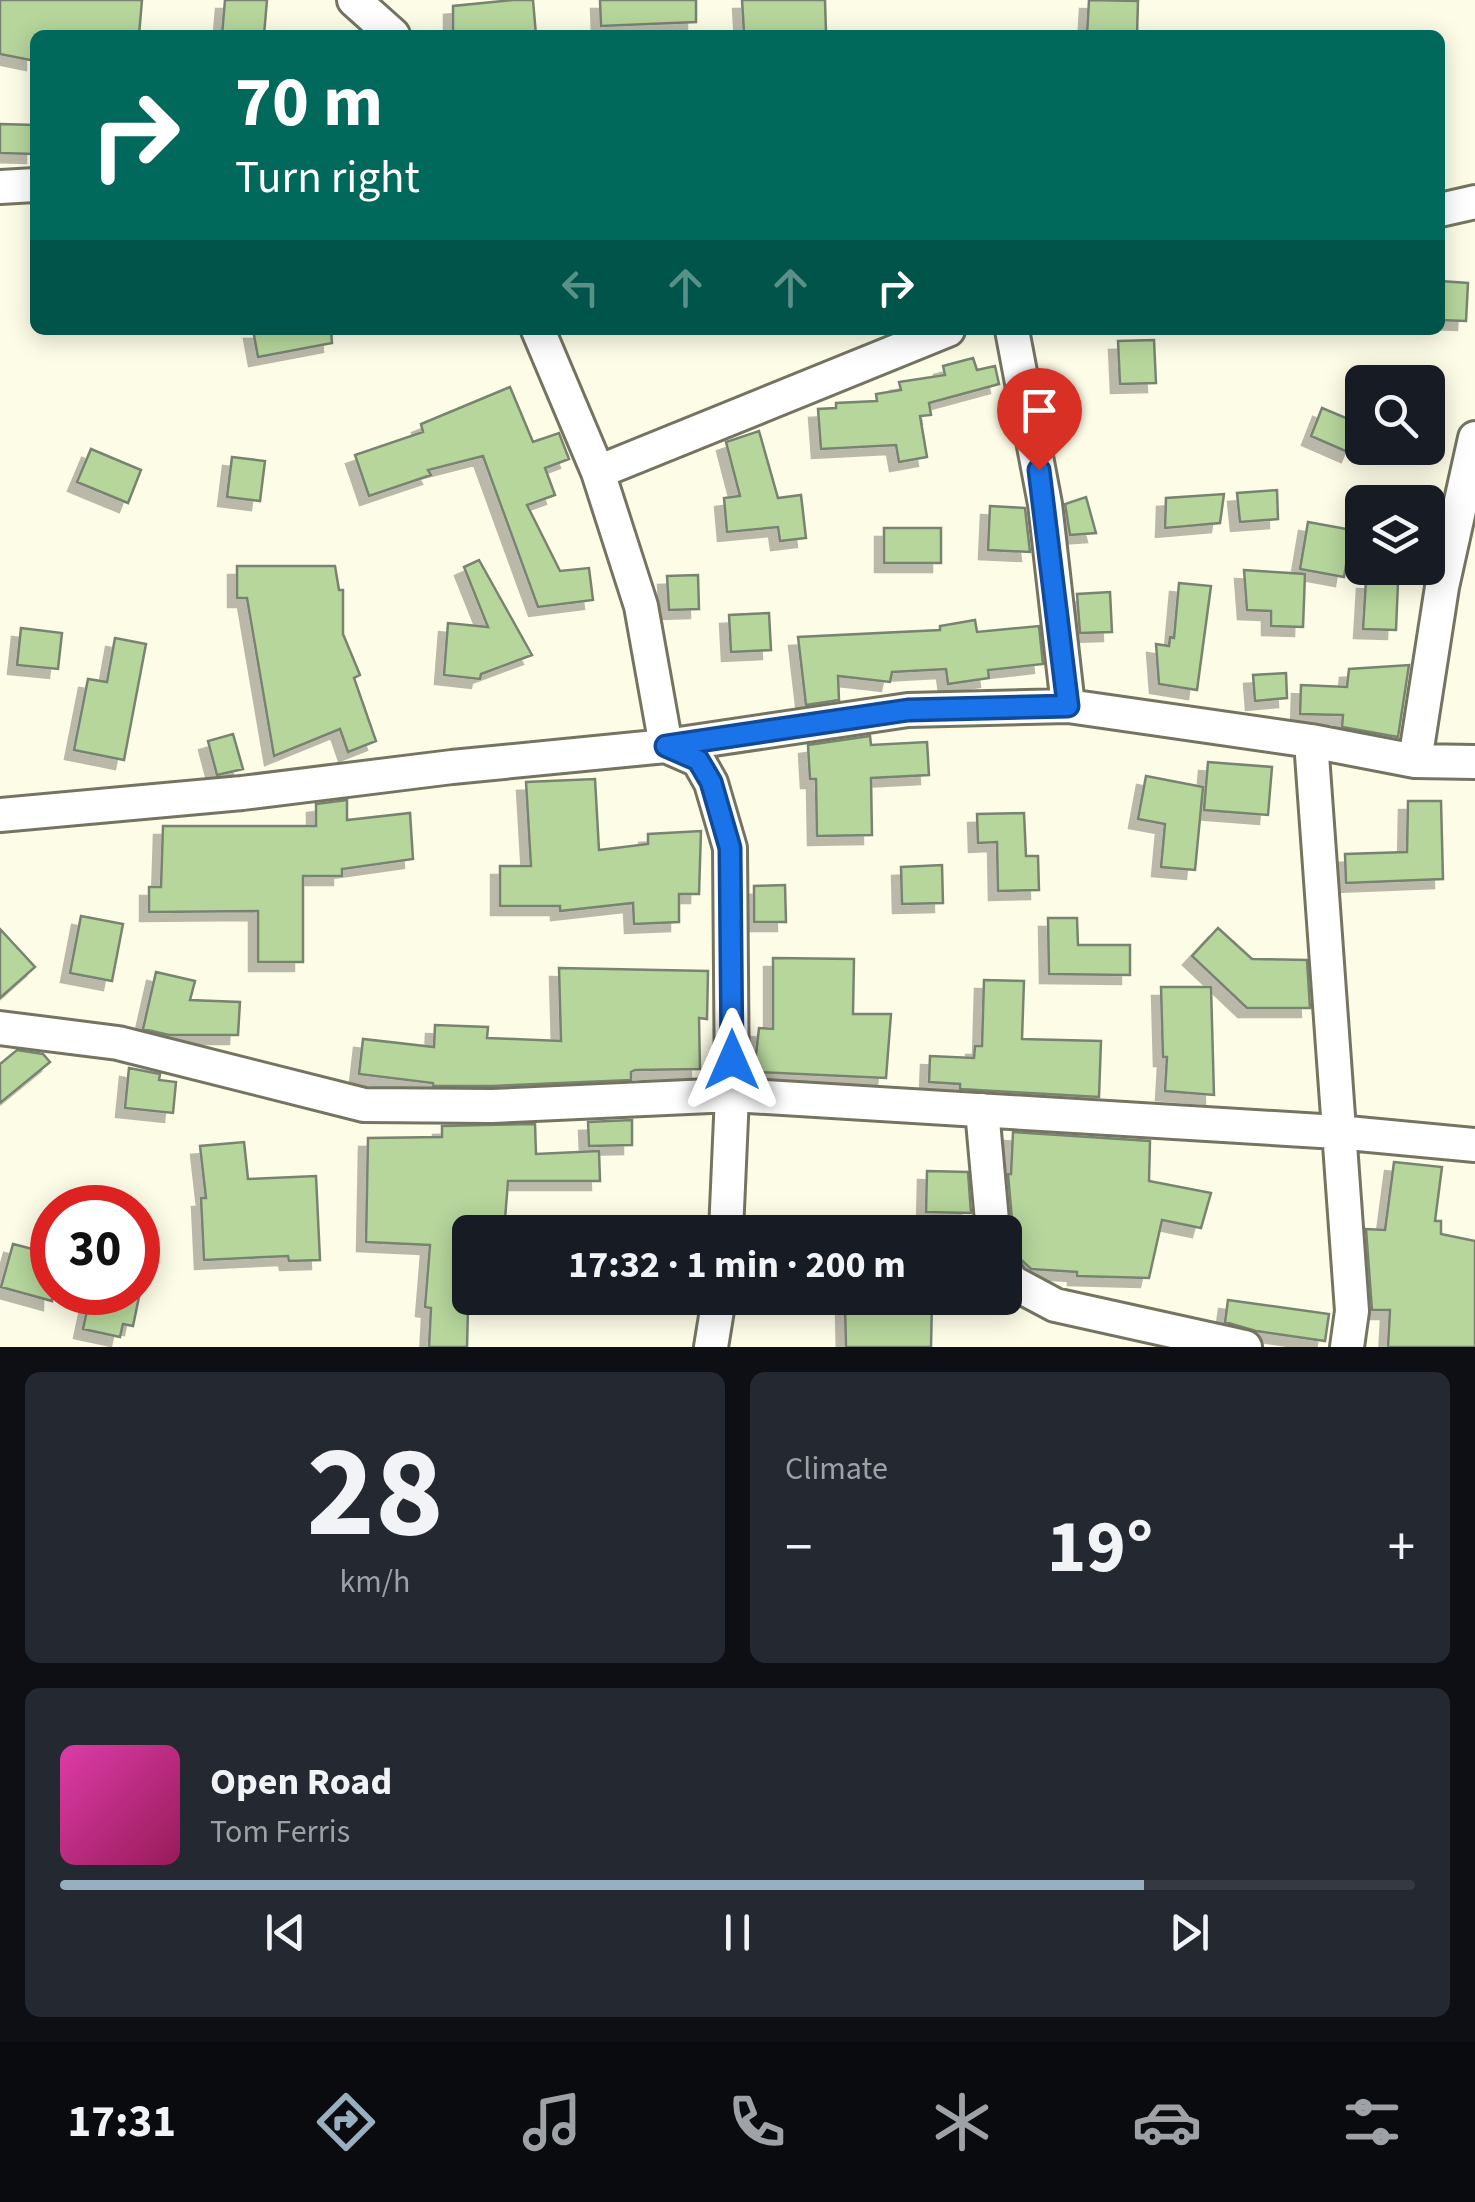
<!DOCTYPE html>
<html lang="en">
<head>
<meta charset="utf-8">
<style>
  :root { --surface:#171b24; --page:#242831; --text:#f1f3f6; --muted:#9ea1a6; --line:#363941; --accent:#97afbe }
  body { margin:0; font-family:"Source Sans 3",sans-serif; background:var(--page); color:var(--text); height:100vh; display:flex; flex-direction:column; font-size:38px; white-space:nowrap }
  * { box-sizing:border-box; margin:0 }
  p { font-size:32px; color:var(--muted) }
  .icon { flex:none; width:55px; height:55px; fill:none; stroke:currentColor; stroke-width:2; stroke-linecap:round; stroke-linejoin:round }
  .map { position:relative; height:1347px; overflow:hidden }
  .drawer { display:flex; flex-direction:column; gap:25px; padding:25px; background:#0d0f14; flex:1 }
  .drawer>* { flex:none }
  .top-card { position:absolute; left:30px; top:30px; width:1415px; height:305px; border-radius:15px; box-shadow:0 5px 25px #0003; background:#00695c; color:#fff; overflow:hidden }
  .fabs { position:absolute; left:1345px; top:365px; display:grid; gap:20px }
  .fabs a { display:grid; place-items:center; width:100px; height:100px; border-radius:15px; background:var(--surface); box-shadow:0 5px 25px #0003; font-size:50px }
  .speed { position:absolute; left:30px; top:1185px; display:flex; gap:20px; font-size:50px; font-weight:700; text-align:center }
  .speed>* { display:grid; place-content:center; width:130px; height:130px; border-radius:50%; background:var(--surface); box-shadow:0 5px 25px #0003; line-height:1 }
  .speed .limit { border:15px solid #d22; background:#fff; color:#111 }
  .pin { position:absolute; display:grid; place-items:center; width:85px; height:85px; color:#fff; margin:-102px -42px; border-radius:50% 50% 50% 0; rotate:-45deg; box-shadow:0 0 10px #0007 }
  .pin .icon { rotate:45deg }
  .me { position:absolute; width:110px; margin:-55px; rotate:0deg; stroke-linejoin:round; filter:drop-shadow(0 0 8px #0008) }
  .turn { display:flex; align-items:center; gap:35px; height:210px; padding:0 40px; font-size:45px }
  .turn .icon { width:130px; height:130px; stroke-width:2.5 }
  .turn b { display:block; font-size:70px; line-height:85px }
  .lanes { display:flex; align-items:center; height:95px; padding:0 40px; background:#0003; justify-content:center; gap:50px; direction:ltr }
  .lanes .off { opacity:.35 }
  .big { font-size:75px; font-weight:700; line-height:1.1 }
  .drawer .widget { flex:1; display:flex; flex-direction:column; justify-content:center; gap:15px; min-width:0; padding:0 35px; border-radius:15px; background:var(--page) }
  .drawer .dial { align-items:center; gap:0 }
  .dial b { font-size:130px; line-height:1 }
  .song { display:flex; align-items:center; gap:30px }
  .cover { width:120px; height:120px; border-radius:15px; background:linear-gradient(135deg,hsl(320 70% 55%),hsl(330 70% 35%)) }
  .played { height:10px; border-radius:5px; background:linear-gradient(90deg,var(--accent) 80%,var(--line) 80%) }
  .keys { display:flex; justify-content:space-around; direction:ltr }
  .heat { display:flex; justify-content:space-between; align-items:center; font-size:55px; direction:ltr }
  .drawer .tiles { flex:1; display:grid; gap:25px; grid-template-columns:1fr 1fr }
  .widget:last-child { grid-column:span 2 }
  .trip { position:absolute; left:452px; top:1215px; width:570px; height:100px; border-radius:15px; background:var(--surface); box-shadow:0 5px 25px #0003; font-weight:700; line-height:100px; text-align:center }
  .tab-bar { display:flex; height:160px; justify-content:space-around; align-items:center; background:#090b0e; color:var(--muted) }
  .tab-bar .icon { width:70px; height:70px }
  .tab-bar .active { color:var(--accent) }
  .tab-bar b { font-size:45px; color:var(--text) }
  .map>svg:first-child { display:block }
  .building { fill:#b6d69c; stroke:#798372; stroke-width:2.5; filter:url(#shadow) }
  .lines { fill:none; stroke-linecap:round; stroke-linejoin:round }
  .minor-casing { stroke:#747461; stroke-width:38 }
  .minor { stroke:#fff; stroke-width:32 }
  .route-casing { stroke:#114b97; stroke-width:25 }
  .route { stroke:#1a73e8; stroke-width:18 }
</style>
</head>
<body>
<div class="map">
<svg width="1475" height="1347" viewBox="0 0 1475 1347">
  <defs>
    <filter id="shadow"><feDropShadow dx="-9" dy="9" stdDeviation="0" flood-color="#0004"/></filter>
  </defs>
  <rect width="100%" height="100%" fill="#fdfce7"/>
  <path class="building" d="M 0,0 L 142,0 L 139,35 L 35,35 L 35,61 L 0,54 Z
    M 225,0 L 267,0 L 264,35 L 222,35 Z
    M 513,0 L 533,0 L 536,35 L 453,35 L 453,6 Z
    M 600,0 L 696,0 L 696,22 L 601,26 Z
    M 742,0 L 825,0 L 826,33 L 744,32 Z
    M 1089,0 L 1138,1 L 1137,35 L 1087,35 Z
    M 0,124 L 35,125 L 35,154 L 0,153 Z
    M 1440,281 L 1468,283 L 1466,321 L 1440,320 Z
    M 253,330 L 331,330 L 332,343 L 258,357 Z
    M 1154,340 L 1156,383 L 1120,384 L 1118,341 Z
    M 973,358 L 977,370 L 995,366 L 999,384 L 929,403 L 931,415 L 920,416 L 927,457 L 899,462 L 896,445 L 821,449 L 818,409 L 836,408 L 836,403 L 877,401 L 876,394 L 901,390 L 899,382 L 945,375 L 943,366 Z
    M 510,387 L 533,442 L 559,433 L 569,459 L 545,468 L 555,495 L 527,505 L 560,571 L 589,568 L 593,600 L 538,607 L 483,456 L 428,470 L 431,475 L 369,496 L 355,455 L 423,432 L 421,424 Z
    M 1322,408 L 1358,423 L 1358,433 L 1350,453 L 1311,436 Z
    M 759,431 L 778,498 L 801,495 L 806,538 L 780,541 L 778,527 L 727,532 L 724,498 L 740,496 L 726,442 Z
    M 91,449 L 141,470 L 128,503 L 77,482 Z
    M 232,457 L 265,461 L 260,501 L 227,497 Z
    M 1277,490 L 1278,519 L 1240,522 L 1237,493 Z
    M 1224,494 L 1220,523 L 1165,528 L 1166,498 Z
    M 1086,497 L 1096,533 L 1070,535 L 1065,504 Z
    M 990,506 L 1025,508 L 1030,552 L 988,550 Z
    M 1308,522 L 1352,530 L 1344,577 L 1300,569 Z
    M 884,528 L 941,528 L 941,563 L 884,563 Z
    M 479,560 L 532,655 L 481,674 L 480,679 L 444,675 L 448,623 L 488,627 L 464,567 Z
    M 237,566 L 335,566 L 339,590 L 343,590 L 343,634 L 360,675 L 354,678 L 376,741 L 348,752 L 340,729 L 274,756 L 247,598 L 237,598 Z
    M 1244,570 L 1305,574 L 1303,627 L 1271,626 L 1271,611 L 1247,610 Z
    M 698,575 L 699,609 L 669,610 L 667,576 Z
    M 1366,580 L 1398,582 L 1396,630 L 1363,629 Z
    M 1179,583 L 1211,586 L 1197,690 L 1159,684 L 1156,644 L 1169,646 L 1170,637 L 1174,638 Z
    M 1110,592 L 1112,632 L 1080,633 L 1077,594 Z
    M 769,613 L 771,650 L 731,652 L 729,615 Z
    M 975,620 L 977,632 L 1039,626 L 1043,664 L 988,670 L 989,678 L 948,684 L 946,669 L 892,672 L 890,682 L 838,676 L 839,700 L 806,705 L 798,637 L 940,630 L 940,626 Z
    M 21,628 L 62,633 L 58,669 L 17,665 Z
    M 115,638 L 146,644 L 124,760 L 74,750 L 88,679 L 107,682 Z
    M 1409,665 L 1398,737 L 1342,727 L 1343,715 L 1300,714 L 1301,685 L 1347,687 L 1349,669 Z
    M 1286,673 L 1287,698 L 1255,701 L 1253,675 Z
    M 233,734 L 243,769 L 217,775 L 208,741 Z
    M 870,736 L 871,745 L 927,742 L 929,775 L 871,778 L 872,835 L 817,836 L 816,779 L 810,779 L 808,745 Z
    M 1208,762 L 1272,767 L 1268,815 L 1204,810 Z
    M 1146,776 L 1203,787 L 1195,870 L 1161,867 L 1165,824 L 1138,819 Z
    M 595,779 L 599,850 L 648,844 L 648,834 L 701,831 L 699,894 L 679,894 L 679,922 L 634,924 L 633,903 L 560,911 L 560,906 L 500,906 L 500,866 L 531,866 L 526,782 Z
    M 347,800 L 347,820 L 410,813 L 413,859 L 342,869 L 342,876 L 303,876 L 303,962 L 258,962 L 258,911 L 149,912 L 149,887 L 161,887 L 163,826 L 316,826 L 316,804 Z
    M 1408,801 L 1441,801 L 1443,879 L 1346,883 L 1345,854 L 1407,852 Z
    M 1024,813 L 1026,856 L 1038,856 L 1039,890 L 998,891 L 997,842 L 978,843 L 977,814 Z
    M 942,865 L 943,903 L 902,904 L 901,867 Z
    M 785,885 L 786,922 L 754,922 L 754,886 Z
    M 81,916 L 123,924 L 112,981 L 70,973 Z
    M 1048,918 L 1077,918 L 1078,945 L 1130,945 L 1130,975 L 1049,974 Z
    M 1218,928 L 1252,959 L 1307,960 L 1310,1008 L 1247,1008 L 1192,956 Z
    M 0,929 L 35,967 L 0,998 Z
    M 773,958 L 854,959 L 853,1014 L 891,1014 L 886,1078 L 754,1072 L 759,1028 L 773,1029 Z
    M 559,968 L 708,971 L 707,1019 L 699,1018 L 700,1069 L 635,1070 L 631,1072 L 631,1080 L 492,1086 L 433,1086 L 433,1083 L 359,1074 L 363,1039 L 434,1047 L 435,1025 L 488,1027 L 487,1038 L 561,1041 Z
    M 156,972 L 195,981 L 190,1000 L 240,1002 L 238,1035 L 169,1035 L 143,1029 Z
    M 984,980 L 1024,981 L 1022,1039 L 1101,1041 L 1099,1097 L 960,1089 L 960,1084 L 929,1082 L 930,1056 L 974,1058 L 975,1046 L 982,1046 Z
    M 1161,987 L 1211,987 L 1214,1095 L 1165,1091 L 1167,1057 L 1163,1057 Z
    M 17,1050 L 43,1054 L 50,1062 L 0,1103 L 0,1064 Z
    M 129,1068 L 160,1074 L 159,1080 L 176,1082 L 173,1113 L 125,1108 Z
    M 632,1120 L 632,1145 L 589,1146 L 588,1122 Z
    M 535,1124 L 536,1154 L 599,1151 L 600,1181 L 508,1181 L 504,1232 L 470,1232 L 467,1347 L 429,1347 L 431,1308 L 425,1307 L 430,1245 L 366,1242 L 368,1138 L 442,1137 L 442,1126 Z
    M 1013,1132 L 1150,1141 L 1149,1181 L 1211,1193 L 1201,1228 L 1162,1220 L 1149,1278 L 1077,1276 L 1077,1272 L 1031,1269 L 1015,1254 L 1007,1252 L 1013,1231 L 1008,1174 L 1011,1174 Z
    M 244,1142 L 248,1179 L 316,1176 L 320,1260 L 289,1261 L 288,1256 L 204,1260 L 201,1198 L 206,1198 L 200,1146 Z
    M 1394,1162 L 1442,1167 L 1435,1221 L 1441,1221 L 1441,1234 L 1475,1241 L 1475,1347 L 1388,1347 L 1390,1310 L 1372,1310 L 1366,1229 L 1385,1230 Z
    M 927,1171 L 968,1172 L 971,1213 L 926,1212 Z
    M 13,1244 L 52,1254 L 52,1301 L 1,1287 Z
    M 91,1292 L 140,1292 L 133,1326 L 123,1324 L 120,1337 L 83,1329 Z
    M 897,1299 L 932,1301 L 931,1347 L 846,1347 L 845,1305 L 897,1305 Z
    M 1228,1300 L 1329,1314 L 1325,1341 L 1256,1331 L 1225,1322 Z"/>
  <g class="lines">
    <defs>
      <path id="minor" d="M 354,0 L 393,35
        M 0,187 L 35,185
        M 1440,210 L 1475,202
        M 538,330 L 598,472 L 641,606 L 666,746 L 698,760 L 711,783 L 730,848 L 732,1095 L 726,1232
        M 1012,330 L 1045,504 L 1068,706
        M 598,472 L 948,330
        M 1311,741 L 1352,1311 L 1347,1347
        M 1415,761 L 1442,587 L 1475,438
        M 0,815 L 242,793 L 452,767 L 666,746 L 908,710 L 1068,706 L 1311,741 L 1415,761 L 1475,762
        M 0,1028 L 118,1043 L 364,1105 L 492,1106 L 732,1095 L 1337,1132 L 1475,1145
        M 982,1110 L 993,1232
        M 1005,1271 L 1012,1282 L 1055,1305 L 1245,1347
        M 711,1347 L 719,1298"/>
    </defs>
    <use href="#minor" class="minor-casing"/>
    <use href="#minor" class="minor"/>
  </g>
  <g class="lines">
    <defs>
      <path id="route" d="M 732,1060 L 730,848 L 711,782 L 698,760 L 666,746 L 908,710 L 1068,706 L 1039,470"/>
    </defs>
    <use href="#route" class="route-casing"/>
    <use href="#route" class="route"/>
  </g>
</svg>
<div class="fabs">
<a><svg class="icon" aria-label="search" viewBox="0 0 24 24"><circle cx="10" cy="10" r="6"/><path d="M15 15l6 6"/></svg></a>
<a><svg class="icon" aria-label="layers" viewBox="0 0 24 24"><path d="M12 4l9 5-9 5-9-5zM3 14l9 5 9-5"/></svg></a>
</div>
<div class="speed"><div class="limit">30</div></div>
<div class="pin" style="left:1039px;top:470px;background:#d93025"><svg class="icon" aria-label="arrive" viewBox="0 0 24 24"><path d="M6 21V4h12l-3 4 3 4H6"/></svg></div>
<svg class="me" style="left:732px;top:1060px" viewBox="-20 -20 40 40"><path d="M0-17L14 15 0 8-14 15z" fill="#1a73e8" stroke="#fff" stroke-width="4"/></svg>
<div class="trip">17:32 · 1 min · 200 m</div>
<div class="top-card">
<div class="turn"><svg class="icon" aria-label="right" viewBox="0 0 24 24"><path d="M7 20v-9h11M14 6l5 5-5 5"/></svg><div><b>70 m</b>Turn right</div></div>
<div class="lanes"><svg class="icon off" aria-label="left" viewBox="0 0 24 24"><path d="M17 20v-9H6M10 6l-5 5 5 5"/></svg><svg class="icon off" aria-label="ahead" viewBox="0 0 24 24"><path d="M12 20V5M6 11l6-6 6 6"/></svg><svg class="icon off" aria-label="ahead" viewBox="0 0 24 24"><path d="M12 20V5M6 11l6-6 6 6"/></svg><svg class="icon" aria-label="right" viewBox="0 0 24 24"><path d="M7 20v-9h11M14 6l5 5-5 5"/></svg></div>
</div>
</div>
<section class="drawer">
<div class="tiles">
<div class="widget dial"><b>28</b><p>km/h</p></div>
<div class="widget"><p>Climate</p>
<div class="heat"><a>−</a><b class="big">19°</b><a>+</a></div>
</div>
<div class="widget">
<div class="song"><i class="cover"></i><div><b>Open Road</b><p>Tom Ferris</p></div></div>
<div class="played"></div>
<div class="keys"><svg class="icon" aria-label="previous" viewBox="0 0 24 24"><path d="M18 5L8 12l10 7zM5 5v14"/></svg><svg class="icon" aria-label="pause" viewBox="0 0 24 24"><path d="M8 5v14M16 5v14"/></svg><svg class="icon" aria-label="next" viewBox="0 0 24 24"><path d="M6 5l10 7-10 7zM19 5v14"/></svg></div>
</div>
</div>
</section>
<nav class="tab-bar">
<b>17:31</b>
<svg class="icon active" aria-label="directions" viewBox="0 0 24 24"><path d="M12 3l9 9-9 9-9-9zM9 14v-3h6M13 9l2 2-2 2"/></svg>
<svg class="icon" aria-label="music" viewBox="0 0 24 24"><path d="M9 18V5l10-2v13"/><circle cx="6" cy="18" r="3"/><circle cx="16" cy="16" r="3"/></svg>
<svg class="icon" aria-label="phone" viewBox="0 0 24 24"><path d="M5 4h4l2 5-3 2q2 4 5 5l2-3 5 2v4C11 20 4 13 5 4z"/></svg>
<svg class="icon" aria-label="climate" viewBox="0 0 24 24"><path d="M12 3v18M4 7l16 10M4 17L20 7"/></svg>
<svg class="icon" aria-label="car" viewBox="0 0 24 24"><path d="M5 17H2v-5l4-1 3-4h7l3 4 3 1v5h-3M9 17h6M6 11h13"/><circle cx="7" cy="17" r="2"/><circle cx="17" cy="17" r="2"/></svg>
<svg class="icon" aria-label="filters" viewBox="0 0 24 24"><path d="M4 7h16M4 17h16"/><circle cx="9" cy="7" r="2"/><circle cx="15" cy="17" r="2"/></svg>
</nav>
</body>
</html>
